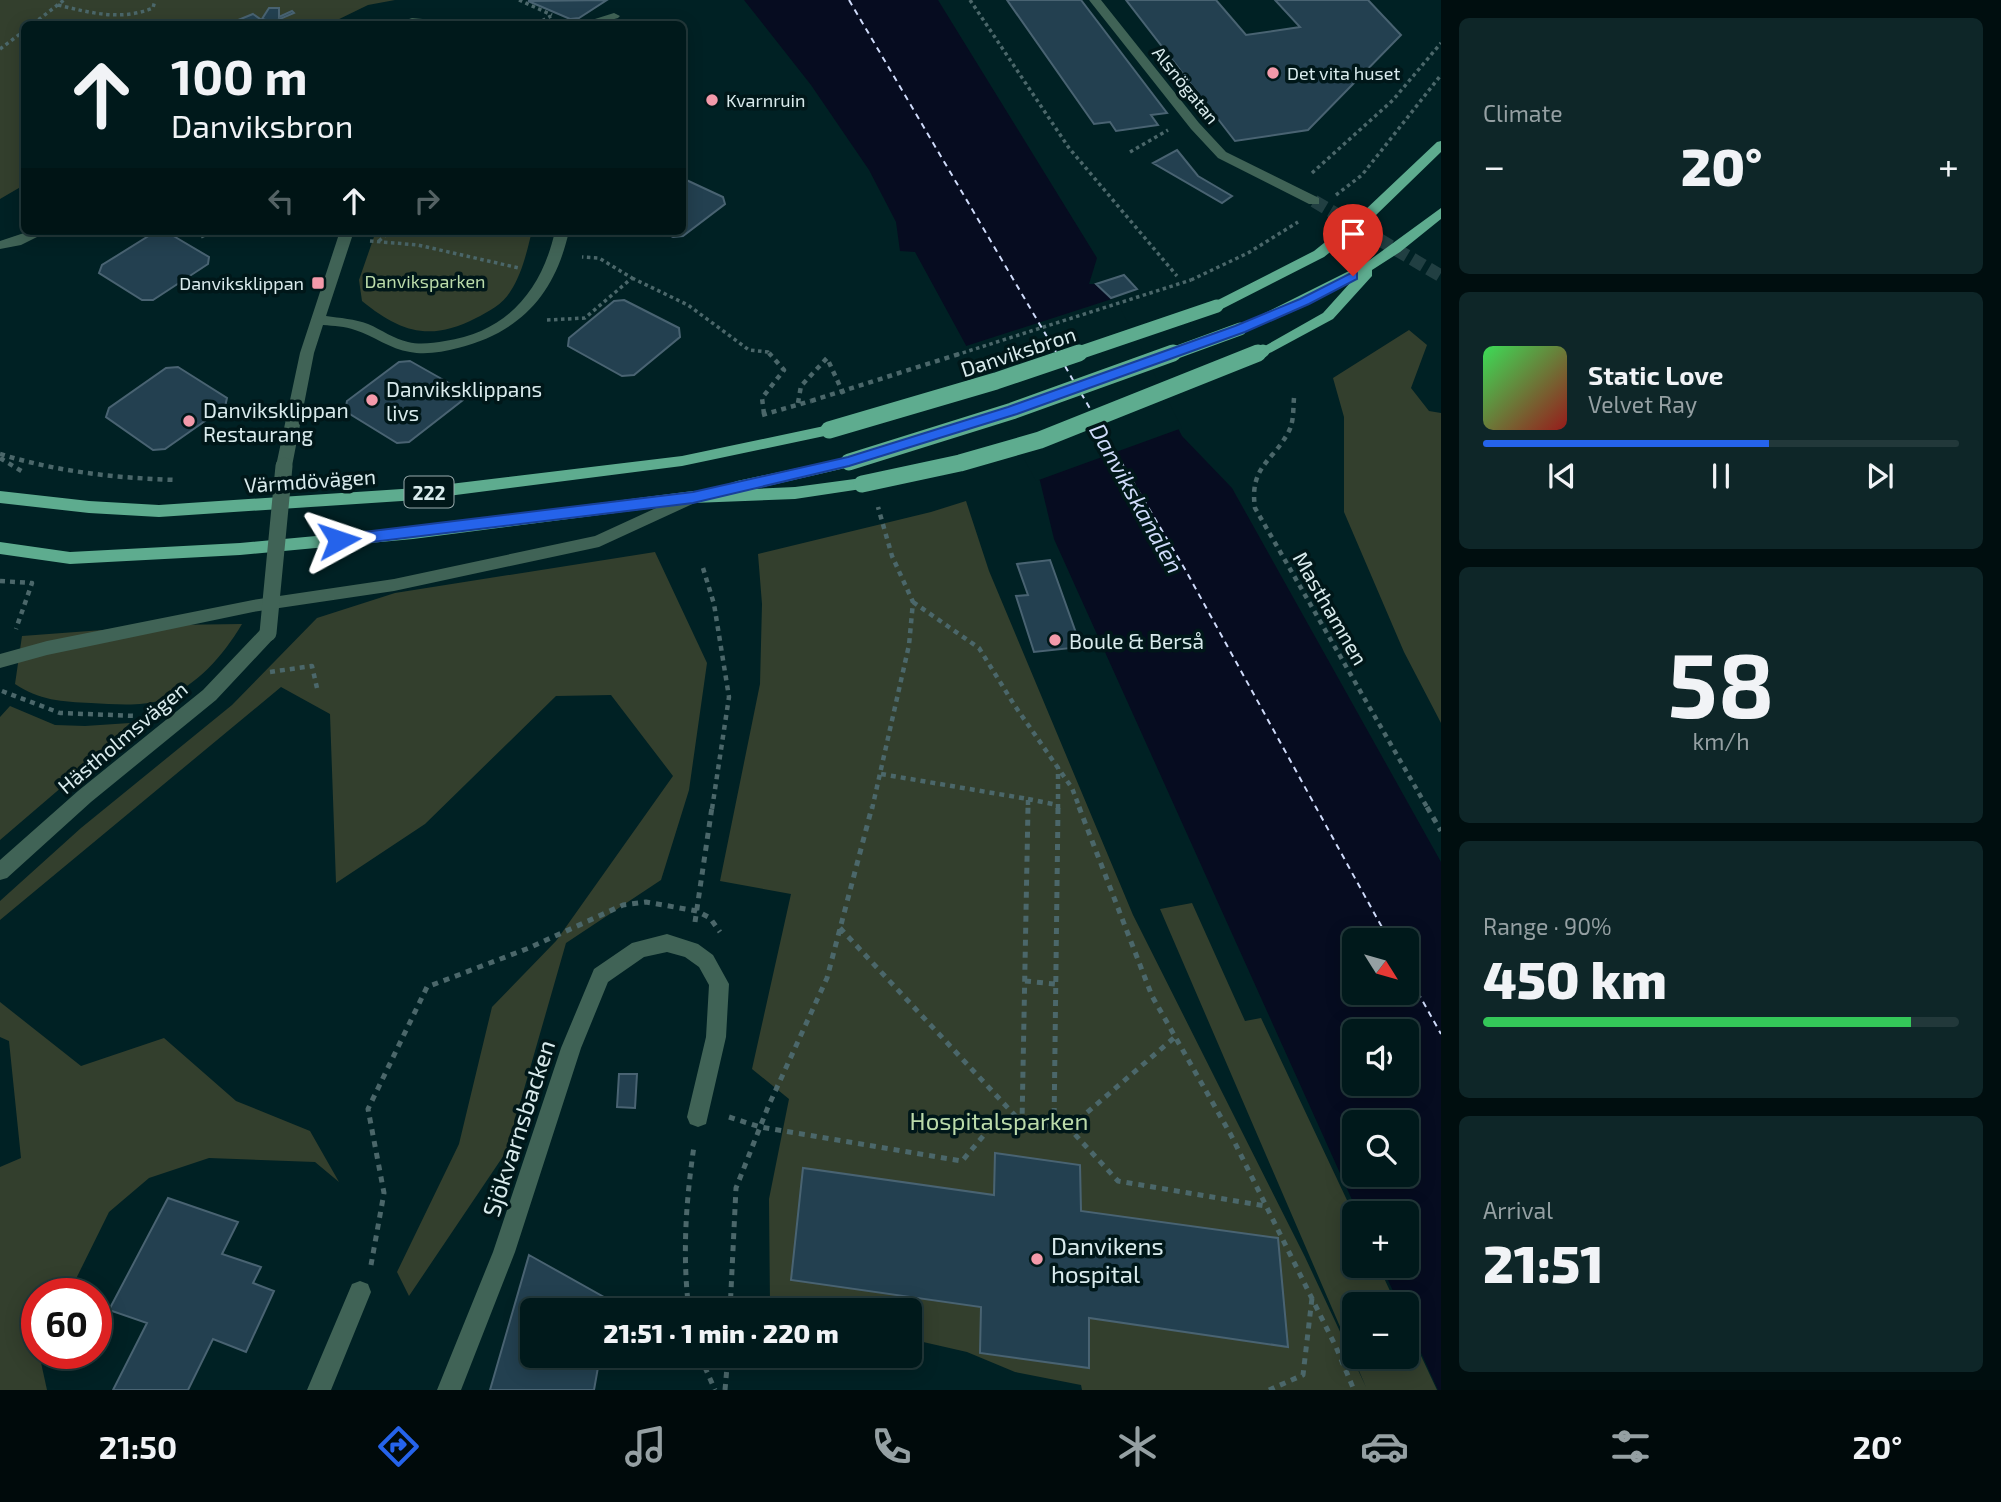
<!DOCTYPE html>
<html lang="en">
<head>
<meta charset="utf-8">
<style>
  :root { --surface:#00191b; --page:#0e2628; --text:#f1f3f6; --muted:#95a0a3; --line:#22383a; --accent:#2563eb }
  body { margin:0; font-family:"Exo 2",sans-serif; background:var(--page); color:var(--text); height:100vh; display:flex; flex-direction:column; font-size:26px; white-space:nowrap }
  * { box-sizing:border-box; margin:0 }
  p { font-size:23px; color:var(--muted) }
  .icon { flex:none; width:38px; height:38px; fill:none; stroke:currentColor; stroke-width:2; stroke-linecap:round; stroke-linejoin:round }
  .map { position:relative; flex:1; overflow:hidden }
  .drawer { display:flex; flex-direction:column; gap:18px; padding:18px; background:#000e0f; width:560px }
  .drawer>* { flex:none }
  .top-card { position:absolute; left:21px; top:21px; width:665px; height:214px; border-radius:10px; box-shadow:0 4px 18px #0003,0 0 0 2px var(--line); background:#00191b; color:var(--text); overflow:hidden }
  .needle { width:46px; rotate:127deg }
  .controls { position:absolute; left:1342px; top:928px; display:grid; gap:14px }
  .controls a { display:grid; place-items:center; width:77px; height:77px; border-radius:10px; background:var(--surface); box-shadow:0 4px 18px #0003,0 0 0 2px var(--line); font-size:35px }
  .speed { position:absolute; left:21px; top:1278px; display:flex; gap:14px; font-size:35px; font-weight:700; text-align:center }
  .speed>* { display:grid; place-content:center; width:91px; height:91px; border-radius:50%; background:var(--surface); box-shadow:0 4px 18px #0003,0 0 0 2px var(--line); line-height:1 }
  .speed .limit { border:10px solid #d22; background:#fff; color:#111 }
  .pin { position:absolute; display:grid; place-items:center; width:60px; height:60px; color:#fff; margin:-72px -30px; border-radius:50% 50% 50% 0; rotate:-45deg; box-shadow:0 0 7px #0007 }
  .pin .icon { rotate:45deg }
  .me { position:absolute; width:77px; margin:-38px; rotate:85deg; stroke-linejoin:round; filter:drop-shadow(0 0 5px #0008) }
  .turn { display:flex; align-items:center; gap:24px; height:147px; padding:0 35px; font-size:32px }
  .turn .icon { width:91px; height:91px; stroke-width:2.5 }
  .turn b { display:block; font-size:49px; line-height:60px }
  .lanes { display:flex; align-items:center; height:66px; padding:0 35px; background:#0003; justify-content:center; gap:35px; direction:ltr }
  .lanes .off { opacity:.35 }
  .big { font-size:52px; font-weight:800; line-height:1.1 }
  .drawer .widget { flex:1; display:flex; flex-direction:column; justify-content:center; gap:10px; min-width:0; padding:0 24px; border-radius:10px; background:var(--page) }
  .drawer .dial { align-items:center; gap:0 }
  .dial b { font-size:91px; line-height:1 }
  .song { display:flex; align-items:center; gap:21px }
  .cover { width:84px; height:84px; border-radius:10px; background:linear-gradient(135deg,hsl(130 70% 55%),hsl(0 70% 35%)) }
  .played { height:7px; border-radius:4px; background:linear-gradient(90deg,var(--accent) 60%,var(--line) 60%) }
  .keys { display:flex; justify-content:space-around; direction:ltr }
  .heat { display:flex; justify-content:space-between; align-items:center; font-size:38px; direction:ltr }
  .charge { height:10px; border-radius:5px; background:linear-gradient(90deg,#34c759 90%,var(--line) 0) }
  .trip { position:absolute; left:520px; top:1298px; width:402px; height:70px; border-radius:10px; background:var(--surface); box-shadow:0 4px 18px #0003,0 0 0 2px var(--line); font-weight:800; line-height:70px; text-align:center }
  .menu { display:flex; height:112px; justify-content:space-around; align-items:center; background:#000a0b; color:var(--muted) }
  .menu .icon { width:49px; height:49px }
  .menu .selected { color:var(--accent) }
  .menu b { font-size:32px; color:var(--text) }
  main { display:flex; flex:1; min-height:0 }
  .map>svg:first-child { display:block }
  .green { fill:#333f2d }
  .water { fill:#060c20; fill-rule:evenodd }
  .pier { fill:#002124 }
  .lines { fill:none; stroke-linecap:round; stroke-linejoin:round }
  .ferry { stroke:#cfdbfa; stroke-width:2; stroke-dasharray:6 5; stroke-linecap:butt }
  .building { fill:#234050; stroke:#496372; stroke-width:2 }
  .minor-tunnel { stroke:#213f42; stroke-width:13; stroke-dasharray:13 6; stroke-linecap:butt }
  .path-far2 { stroke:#4b676a; stroke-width:3.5; stroke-dasharray:3.5 3.5; stroke-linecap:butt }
  .path-far1 { stroke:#4b676a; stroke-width:4.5; stroke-dasharray:5 5; stroke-linecap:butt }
  .path { stroke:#4b676a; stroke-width:5; stroke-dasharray:6 6; stroke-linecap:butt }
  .service { fill:#406356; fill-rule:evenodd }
  .minor { fill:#406356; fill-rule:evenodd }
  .primary { fill:#5eac8f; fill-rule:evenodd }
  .path-bridge-far1 { stroke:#4b676a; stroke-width:3.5; stroke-dasharray:3.5 3.5; stroke-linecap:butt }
  .path-bridge { stroke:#4b676a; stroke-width:4.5; stroke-dasharray:5 5; stroke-linecap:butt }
  .minor-bridge { stroke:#406356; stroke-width:17 }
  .primary-bridge-far1 { stroke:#5eac8f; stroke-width:13 }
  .primary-bridge { stroke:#5eac8f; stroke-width:17 }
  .route { fill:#2563eb; stroke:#184099; stroke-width:2 }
  .poi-dot { fill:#f39aaa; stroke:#001719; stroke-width:2.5 }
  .labels { text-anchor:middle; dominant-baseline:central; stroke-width:7; stroke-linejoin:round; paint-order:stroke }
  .far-poi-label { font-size:18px; fill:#d9ebed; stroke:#001719; text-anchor:start }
  .far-street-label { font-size:18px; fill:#d9ebed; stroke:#001719 }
  .far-park-label { font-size:18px; fill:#bbdbaa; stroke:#001719 }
  .shield { fill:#001719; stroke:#98abad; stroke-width:2 }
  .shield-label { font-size:19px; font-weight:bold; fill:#d9ebed }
  .street-label { font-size:21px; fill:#d9ebed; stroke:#001719 }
  .poi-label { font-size:21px; fill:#d9ebed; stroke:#001719; text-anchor:start }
  .water-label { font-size:23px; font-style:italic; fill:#cfdbfa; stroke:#001719 }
  .near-park-label { font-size:24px; fill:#bbdbaa; stroke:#001719 }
  .near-street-label { font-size:24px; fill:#d9ebed; stroke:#001719 }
  .near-poi-label { font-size:24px; fill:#d9ebed; stroke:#001719; text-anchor:start }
</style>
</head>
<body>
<main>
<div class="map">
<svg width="1441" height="1390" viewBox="0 0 1441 1390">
  <rect width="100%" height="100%" fill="#002124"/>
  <path class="green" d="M 0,0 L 395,0 L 368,5 L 329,24 L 24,24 L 24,185 L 0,199 Z
    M 376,231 L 532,231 C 527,251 522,274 510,292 C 503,304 488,312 476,318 C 430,342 400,332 362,301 L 359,280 Z
    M 1409,330 L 1427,345 L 1411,388 L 1429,411 L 1441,413 L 1441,723 L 1404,652 L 1344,512 L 1344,417 L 1333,378 Z
    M 966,501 L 989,571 L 1133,915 L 1305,1257 L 1366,1387 L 1160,909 L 1192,903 L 1245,1021 L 1261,1018 L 1354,1215 L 1354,1265 L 1378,1265 L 1396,1304 L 1354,1304 L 1354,1356 L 1407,1356 L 1407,1326 L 1437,1390 L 1082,1390 L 1081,1385 L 1015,1372 L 967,1352 L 910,1339 L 910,1311 L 786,1311 L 770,1307 L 769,1199 L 789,1099 L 752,1069 L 791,894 L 720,881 L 760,684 L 762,604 L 758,554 L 931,512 Z
    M 655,552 L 707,663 L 689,790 L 661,880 L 566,943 L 506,1152 L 409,1296 L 397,1272 L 459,1144 L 492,1007 L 556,941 L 673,776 L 611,695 L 556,696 L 425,824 L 336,883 L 330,714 L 281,687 L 0,920 L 0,901 L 81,828 L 232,705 L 317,618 L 395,593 Z
    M 242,624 C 222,657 198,685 161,700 C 140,707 113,704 91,703 C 63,702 38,700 15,684 L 22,636 L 170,625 Z
    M 10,706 L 55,725 L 85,726 L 130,723 L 84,768 L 0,840 L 0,717 Z
    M 0,1002 L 81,1066 L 164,1038 L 236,1101 L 310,1131 L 339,1182 L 315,1162 L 209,1158 L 149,1178 L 109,1212 L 69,1293 L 37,1293 L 37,1353 L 42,1353 L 40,1358 L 47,1390 L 0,1390 L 0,1167 L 21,1158 L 9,1041 L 0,1037 Z"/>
  <path class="water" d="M 744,0 L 938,0 L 1097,258 L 1089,284 L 1096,284 L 1111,298 L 1182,436 L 1232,488 L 1441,862 L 1441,1390 L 1438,1390 L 1407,1322 L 1407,1304 L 1399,1304 L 1381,1265 L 1407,1265 L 1407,1213 L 1358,1213 L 1054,539 L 1040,481 L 915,252 L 900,251 L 896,222 L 869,170 L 811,85 ZM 1354,940 L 1407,940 L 1407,992 L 1354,992 ZM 1354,1031 L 1407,1031 L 1407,1083 L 1354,1083 ZM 1354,1122 L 1407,1122 L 1407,1174 L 1354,1174 Z"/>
  <path class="pier" d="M 1115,298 L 1182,428 L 1036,481 L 963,347 Z"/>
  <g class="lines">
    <path class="ferry" d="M 849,0 L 1056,352
      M 1065,366 L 1074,382
      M 1081,393 L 1092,412
      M 1098,423 L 1186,571 L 1389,940
      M 1407,973 L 1441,1034"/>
  </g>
  <path class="building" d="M 607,0 L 579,18 L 570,19 L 528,1 Z
    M 1007,0 L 1081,0 L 1167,113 L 1151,115 L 1158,125 L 1116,131 L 1110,122 L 1094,124 Z
    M 1126,0 L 1216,0 L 1246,35 L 1300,27 L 1275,0 L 1368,0 L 1401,35 L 1308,130 L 1235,141 Z
    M 269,8 L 279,8 L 279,17 L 292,11 L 294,13 L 273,22 L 262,19 Z
    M 253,14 L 263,21 L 254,24 L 237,24 L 233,22 Z
    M 1177,150 L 1198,176 L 1232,196 L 1222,203 L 1153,163 Z
    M 682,178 L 723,197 L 725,204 L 683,236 L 673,237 L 661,231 L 682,231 Z
    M 165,231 L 209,257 L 208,264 L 153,300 L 142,300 L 99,273 L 102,265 L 155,232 Z
    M 1124,275 L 1137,289 L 1111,298 L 1096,284 Z
    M 624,300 L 679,328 L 680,337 L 634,375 L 622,376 L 568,346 L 569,338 L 614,301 Z
    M 410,361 L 463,391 L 463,400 L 409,442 L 397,443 L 345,411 L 347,401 L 399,362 Z
    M 178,367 L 227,398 L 225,407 L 165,449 L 153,450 L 106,417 L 109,408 L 166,368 Z
    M 1050,560 L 1081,647 L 1034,652 L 1016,596 L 1028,595 L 1017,564 Z
    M 619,1074 L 637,1074 L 635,1108 L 617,1107 Z
    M 995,1153 L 1080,1165 L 1081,1211 L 1278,1238 L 1288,1347 L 1089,1318 L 1089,1368 L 980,1353 L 981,1307 L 791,1280 L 803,1168 L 994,1195 Z
    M 168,1198 L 238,1222 L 222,1254 L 261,1267 L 253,1283 L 274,1291 L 246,1352 L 213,1339 L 188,1390 L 113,1390 L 147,1323 L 109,1310 Z
    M 529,1255 L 611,1301 L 609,1311 L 532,1311 L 532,1356 L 600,1356 L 594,1390 L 490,1390 Z"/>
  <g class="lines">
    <path class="minor-tunnel" d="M 1314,201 L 1441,276"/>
    <path class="path-far2" d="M 519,0 L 552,15
      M 970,0 L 1069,148 L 1177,276
      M 58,5 C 91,13 121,21 153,8 L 155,0
      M 33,24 L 64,0
      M 536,24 L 551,16
      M 0,49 L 24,31
      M 1130,152 L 1168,130
      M 1312,173 L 1393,100 L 1441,43
      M 1336,195 L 1362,175 L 1441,75
      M 201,237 L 213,231
      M 370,241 L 418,245 L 519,268
      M 379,241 L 390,231
      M 632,278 L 688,305 L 749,350 L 768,352 L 770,355
      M 1191,280 L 1248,253 L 1298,222
      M 547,320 L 585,318 L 632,278 L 599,258 L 582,257"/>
    <path class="path-far1" d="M 1294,398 C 1293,409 1294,421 1289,431 C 1273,462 1249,466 1255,508 L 1428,809
      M 798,403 L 801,386 L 827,358 L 844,395
      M 764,414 L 762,398 L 784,370 L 769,353
      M 762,415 L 811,401
      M 0,454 C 58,472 116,478 177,480
      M 0,458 L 23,472
      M 703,568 L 714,604 L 729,697 L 712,809
      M 0,581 L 32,583 L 16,629
      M 913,602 L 979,648 L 1015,706 L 1072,788 L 1080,809
      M 270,672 L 312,666 L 317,688
      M 2,691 L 60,713 L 137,716
      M 881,774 L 1028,799 L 1028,809
      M 1028,799 L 1057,805
      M 872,809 L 909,645 L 913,602 L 892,556 L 878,507
      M 1058,809 L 1058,767"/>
    <path class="path" d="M 1079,807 L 1152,996 L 1231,1135 L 1336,1347 L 1354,1390
      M 1427,807 L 1441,831
      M 695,922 L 712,807
      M 840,928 L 1022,1123 L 1028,807
      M 1025,981 L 1055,984
      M 729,1117 L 760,1127 L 962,1161 L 996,1121 L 1069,1128 L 1118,1181 L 1266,1206
      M 1054,1126 L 1058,807
      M 1069,1128 L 1175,1037
      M 371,1265 L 384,1193 L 368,1109 L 427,987 L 529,948 L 623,905 L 646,902 L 697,911 L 710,918 L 720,932
      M 689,1311 C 682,1255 686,1201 694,1146
      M 730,1311 L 736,1188 L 768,1107 L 827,978 L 872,807
      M 700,1356 L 715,1390
      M 725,1390 L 728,1356
      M 1269,1390 L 1303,1375 L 1312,1298"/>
    <path class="service" d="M 614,13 L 620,16 L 618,18 L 596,24 L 579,24 Z
      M 693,491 L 701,497 L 699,501 L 599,547 L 394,591 L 253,612 L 47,655 L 0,668 L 0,654 L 47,641 L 253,600 L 394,579 L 595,536 Z"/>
    <path class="minor" d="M 1089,0 L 1101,0 L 1199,123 L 1226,152 L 1319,198 L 1319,204 L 1309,204 L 1218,158 L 1191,129 Z
      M 412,18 L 444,21 L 450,24 L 394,24 Z
      M 30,231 L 49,231 L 21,245 L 0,249 L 0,241 Z
      M 340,231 L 354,231 L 326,316 C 340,318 355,319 368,324 C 382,330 394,339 408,342 C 420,345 433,343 445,341 C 507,332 542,290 555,231 L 569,231 C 555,294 521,332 458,348 C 443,352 425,355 410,352 C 390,349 374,336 355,330 C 345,326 334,326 323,325 L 314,353 L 292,466 L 284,472 L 276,466 L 300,353 Z
      M 268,626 L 274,628 L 276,633 L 274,638 L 216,700 L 91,802 L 7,878 L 0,880 L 0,860 L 78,791 L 203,690 L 262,628 Z
      M 667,934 L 698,944 L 713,955 L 729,984 L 726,1037 L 706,1124 L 698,1127 L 690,1124 L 687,1117 L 706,1037 L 709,985 L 699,967 L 685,957 L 667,952 L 644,957 L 608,982 L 581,1048 L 515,1252 L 461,1390 L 437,1390 L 493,1252 L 561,1048 L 594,969 L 632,943 Z
      M 360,1281 L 368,1284 L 371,1292 L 331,1390 L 307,1390 L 352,1284 Z"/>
    <path class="primary" d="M 1441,141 L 1441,152 L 1374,217 L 1324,257 L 1222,309 L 1212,309 L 1212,303 L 1314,251 L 1364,211 L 1437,142 Z
      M 1441,208 L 1441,219 L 1400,252 L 1372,270 L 1372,276 L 1333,319 L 1268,354 L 1258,354 L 1256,351 L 1323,313 L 1350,283 L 1245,332 L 1235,332 L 1233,329 L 1367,262 Z
      M 829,425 L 834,426 L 837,430 L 834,434 L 682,466 L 417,500 L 159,517 L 89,513 L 0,503 L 0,491 L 89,501 L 159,505 L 417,488 L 682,456 Z
      M 849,457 L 854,458 L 857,462 L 854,466 L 754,489 L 795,487 L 862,478 L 870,484 L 868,488 L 795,499 L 693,503 L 413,539 L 240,555 L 70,564 L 0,554 L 0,542 L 70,552 L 240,543 L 413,527 L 693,491 L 731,490 L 731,483 L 737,481 Z"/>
    <path class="path-bridge-far1" d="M 956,355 L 1191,280"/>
    <path class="path-bridge" d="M 811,401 L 962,353"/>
    <path class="minor-bridge" d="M 268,633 L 284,466"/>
    <path class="primary-bridge-far1" d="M 1073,355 L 1217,306
      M 1169,355 L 1240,329
      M 1254,355 L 1263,351"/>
    <path class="primary-bridge" d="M 829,430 L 996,381 L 1079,353
      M 849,462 L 1012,411 L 1173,353
      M 862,484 L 960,463 L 1040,440 L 1258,353"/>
  </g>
  <path class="route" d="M 1353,272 L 1357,273 L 1357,279 L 1309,304 L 1245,332 L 1017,414 L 849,466 L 693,503 L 339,546 L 331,540 L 339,535 L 693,492 L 848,457 L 1008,407 L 1235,326 L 1300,299 Z"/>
  <g class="poi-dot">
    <circle cx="1273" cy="73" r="7"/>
    <circle cx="712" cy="100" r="7"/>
    <rect x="311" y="276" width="14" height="14" rx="3.5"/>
    <circle cx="372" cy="400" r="7"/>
    <circle cx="189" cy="421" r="7"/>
    <circle cx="1055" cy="640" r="7"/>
    <circle cx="1037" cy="1259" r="7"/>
  </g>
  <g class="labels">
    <g class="far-poi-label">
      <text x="1287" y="73">Det vita huset</text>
      <text x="726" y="100">Kvarnruin</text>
      <text x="304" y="283" text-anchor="end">Danviksklippan</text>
    </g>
    <g class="far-street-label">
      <text transform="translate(1186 85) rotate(51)">Alsnögatan</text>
    </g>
    <g class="far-park-label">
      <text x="425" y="281">Danviksparken</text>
    </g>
    <rect class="shield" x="404.5" y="476.5" width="49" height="31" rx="5"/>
    <g class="shield-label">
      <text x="429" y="492">222</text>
    </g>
    <g class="street-label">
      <text transform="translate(1018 351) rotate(-18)">Danviksbron</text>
      <text transform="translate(310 480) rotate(-4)">Värmdövägen</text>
      <text transform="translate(1331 608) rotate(60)">Masthamnen</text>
      <text transform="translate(122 737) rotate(-40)">Hästholmsvägen</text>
    </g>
    <g class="poi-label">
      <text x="386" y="388">Danviksklippans<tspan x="386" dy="24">livs</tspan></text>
      <text x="203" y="409">Danviksklippan<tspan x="203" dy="24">Restaurang</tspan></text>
      <text x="1069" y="640">Boule &amp; Berså</text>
    </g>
    <g class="water-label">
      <text transform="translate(1137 498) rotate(61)">Danvikskanalen</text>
    </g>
    <g class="near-park-label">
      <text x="999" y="1120">Hospitalsparken</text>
    </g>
    <g class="near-street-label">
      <text transform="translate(518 1128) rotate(-72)">Sjökvarnsbacken</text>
    </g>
    <g class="near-poi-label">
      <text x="1051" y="1245">Danvikens<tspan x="1051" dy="28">hospital</tspan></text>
    </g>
  </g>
</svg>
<div class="controls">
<a><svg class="needle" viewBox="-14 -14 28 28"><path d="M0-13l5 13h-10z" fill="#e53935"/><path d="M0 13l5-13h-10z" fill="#95a0a3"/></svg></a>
<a><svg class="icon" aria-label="sound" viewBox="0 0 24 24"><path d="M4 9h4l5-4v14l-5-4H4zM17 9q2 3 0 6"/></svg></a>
<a><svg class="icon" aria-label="search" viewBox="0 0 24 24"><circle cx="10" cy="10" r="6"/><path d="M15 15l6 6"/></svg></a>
<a>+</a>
<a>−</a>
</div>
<div class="speed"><div class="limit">60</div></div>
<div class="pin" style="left:1353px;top:276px;background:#d93025"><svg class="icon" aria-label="arrive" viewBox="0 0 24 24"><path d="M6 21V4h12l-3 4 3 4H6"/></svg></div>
<svg class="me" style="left:339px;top:540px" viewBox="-20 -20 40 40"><path d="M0-17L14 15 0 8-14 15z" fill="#2563eb" stroke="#fff" stroke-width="4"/></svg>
<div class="trip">21:51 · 1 min · 220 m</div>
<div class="top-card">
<div class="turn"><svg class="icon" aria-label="ahead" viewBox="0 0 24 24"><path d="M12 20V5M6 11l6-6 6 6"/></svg><div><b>100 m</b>Danviksbron</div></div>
<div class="lanes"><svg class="icon off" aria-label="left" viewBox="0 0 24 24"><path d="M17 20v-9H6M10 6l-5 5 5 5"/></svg><svg class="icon" aria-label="ahead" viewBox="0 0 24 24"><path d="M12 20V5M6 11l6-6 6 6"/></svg><svg class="icon off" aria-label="right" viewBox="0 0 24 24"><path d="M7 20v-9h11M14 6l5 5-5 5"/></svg></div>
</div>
</div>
<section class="drawer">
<div class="widget"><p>Climate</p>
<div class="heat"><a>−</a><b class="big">20°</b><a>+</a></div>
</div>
<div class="widget">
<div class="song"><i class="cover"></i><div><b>Static Love</b><p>Velvet Ray</p></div></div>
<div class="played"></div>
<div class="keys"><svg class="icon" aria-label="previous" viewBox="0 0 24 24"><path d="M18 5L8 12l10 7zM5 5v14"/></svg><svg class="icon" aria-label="pause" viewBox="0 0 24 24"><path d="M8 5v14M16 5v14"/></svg><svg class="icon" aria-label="next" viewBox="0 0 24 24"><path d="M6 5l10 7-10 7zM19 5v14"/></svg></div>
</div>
<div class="widget dial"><b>58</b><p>km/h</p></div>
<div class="widget"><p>Range · 90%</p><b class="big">450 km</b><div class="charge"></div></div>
<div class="widget"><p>Arrival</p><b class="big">21:51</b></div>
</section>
</main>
<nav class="menu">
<b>21:50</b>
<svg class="icon selected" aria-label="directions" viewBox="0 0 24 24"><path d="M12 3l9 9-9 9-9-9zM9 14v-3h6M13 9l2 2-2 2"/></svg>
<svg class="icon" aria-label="music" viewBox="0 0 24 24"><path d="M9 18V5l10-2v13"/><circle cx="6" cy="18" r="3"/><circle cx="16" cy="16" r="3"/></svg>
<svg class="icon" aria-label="phone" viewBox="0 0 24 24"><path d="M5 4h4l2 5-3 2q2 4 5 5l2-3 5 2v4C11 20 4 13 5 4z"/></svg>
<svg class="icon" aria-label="climate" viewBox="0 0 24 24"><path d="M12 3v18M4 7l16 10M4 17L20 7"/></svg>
<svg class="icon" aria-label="car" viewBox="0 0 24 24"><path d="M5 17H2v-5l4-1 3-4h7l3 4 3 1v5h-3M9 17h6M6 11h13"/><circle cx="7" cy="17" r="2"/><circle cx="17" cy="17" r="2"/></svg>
<svg class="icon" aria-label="filters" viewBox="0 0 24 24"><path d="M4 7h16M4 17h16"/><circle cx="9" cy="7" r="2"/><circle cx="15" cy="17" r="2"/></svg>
<b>20°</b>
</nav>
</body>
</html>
